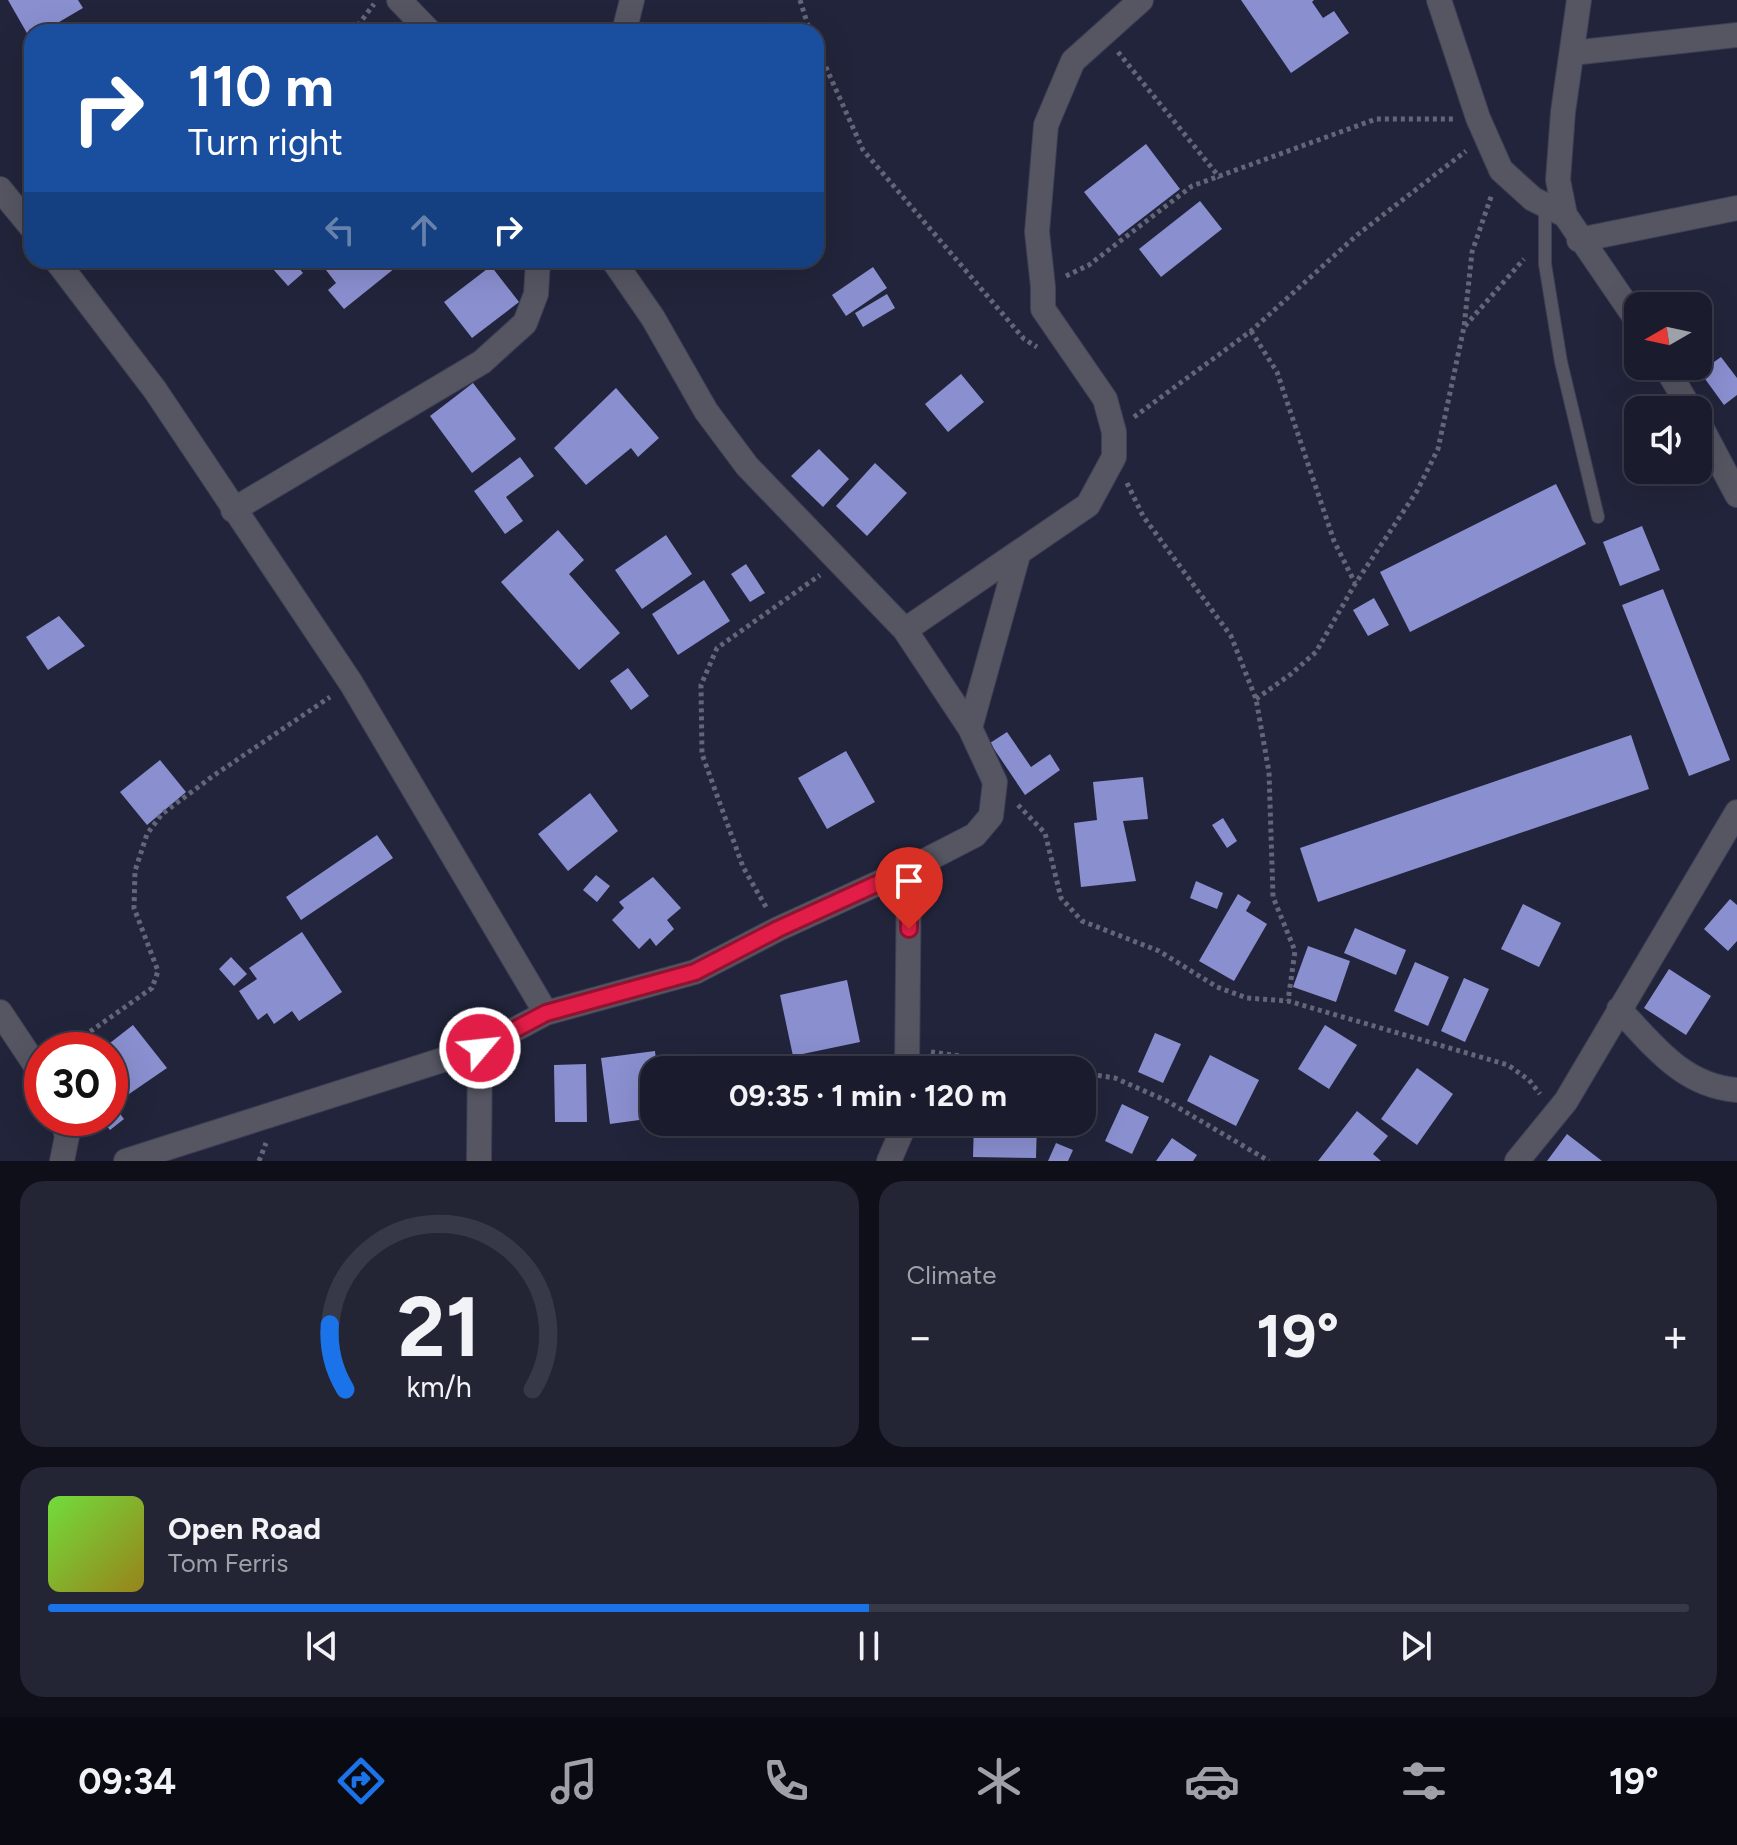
<!DOCTYPE html>
<html lang="en">
<head>
<meta charset="utf-8">
<style>
  :root { --surface:#1a1b2c; --page:#232434; --text:#f1f3f6; --muted:#9fa1a9; --line:#383948; --accent:#1a73e8 }
  body { margin:0; font-family:Figtree,sans-serif; background:var(--page); color:var(--text); height:100vh; display:flex; flex-direction:column; font-size:30px; white-space:nowrap }
  * { box-sizing:border-box; margin:0 }
  p { font-size:26px; color:var(--muted) }
  .icon { flex:none; width:44px; height:44px; fill:none; stroke:currentColor; stroke-width:2; stroke-linecap:round; stroke-linejoin:round }
  .map { position:relative; height:1161px; overflow:hidden }
  .drawer { display:flex; flex-direction:column; gap:20px; padding:20px; background:#0e0f18; flex:1 }
  .drawer>* { flex:none }
  .guide { position:absolute; left:24px; top:24px; width:800px; height:244px; border-radius:24px; box-shadow:0 8px 32px #0002,0 0 0 2px var(--line); background:#1a4fa0; color:#fff; overflow:hidden }
  .needle { width:52px; rotate:261deg }
  .buttons { position:absolute; left:1624px; top:292px; display:grid; gap:16px }
  .buttons a { display:grid; place-items:center; width:88px; height:88px; border-radius:16px; background:var(--surface); box-shadow:0 8px 32px #0002,0 0 0 2px var(--line); font-size:40px }
  .speed { position:absolute; left:24px; top:1032px; display:flex; gap:16px; font-size:40px; font-weight:700; text-align:center }
  .speed>* { display:grid; place-content:center; width:104px; height:104px; border-radius:50%; background:var(--surface); box-shadow:0 8px 32px #0002,0 0 0 2px var(--line); line-height:1 }
  .speed .limit { border:12px solid #d22; background:#fff; color:#111 }
  .pin { position:absolute; display:grid; place-items:center; width:68px; height:68px; color:#fff; margin:-82px -34px; border-radius:50% 50% 50% 0; rotate:-45deg; box-shadow:0 0 8px #0007 }
  .pin .icon { rotate:45deg }
  .me { position:absolute; width:88px; margin:-44px; rotate:62deg; stroke-linejoin:round; filter:drop-shadow(0 0 6px #0008) }
  .turn { display:flex; align-items:center; gap:28px; height:168px; padding:0 32px; font-size:36px }
  .turn .icon { width:104px; height:104px; stroke-width:2.5 }
  .turn b { display:block; font-size:56px; line-height:68px }
  .lanes { display:flex; align-items:center; height:76px; padding:0 32px; background:#0003; justify-content:center; gap:40px; direction:ltr }
  .lanes .off { opacity:.35 }
  .big { font-size:60px; font-weight:700; line-height:1.1 }
  .drawer .tile { flex:1; display:flex; flex-direction:column; justify-content:center; gap:12px; min-width:0; padding:0 28px; border-radius:24px; background:var(--page) }
  .drawer .dial { align-items:center; gap:0 }
  .dial svg { height:208px; overflow:visible; fill:none; stroke:var(--line); stroke-width:7; stroke-linecap:round; text-anchor:middle }
  .dial text { fill:var(--text); stroke:none }
  .song { display:flex; align-items:center; gap:24px }
  .cover { width:96px; height:96px; border-radius:12px; background:linear-gradient(135deg,hsl(100 70% 55%),hsl(50 70% 35%)) }
  .played { height:8px; border-radius:4px; background:linear-gradient(90deg,var(--accent) 50%,var(--line) 50%) }
  .keys { display:flex; justify-content:space-around; direction:ltr }
  .heat { display:flex; justify-content:space-between; align-items:center; font-size:44px; direction:ltr }
  .drawer .tiles { flex:1; display:grid; gap:20px; grid-template-columns:1fr 1fr }
  .tile:last-child { grid-column:span 2 }
  .trip { position:absolute; left:640px; top:1056px; width:456px; height:80px; border-radius:24px; background:var(--surface); box-shadow:0 8px 32px #0002,0 0 0 2px var(--line); font-weight:700; line-height:80px; text-align:center }
  .dock { display:flex; height:128px; justify-content:space-around; align-items:center; background:#0a0b12; color:var(--muted) }
  .dock .icon { width:56px; height:56px }
  .dock .on { color:var(--accent) }
  .dock b { font-size:36px; color:var(--text) }
  .map>svg:first-child { display:block }
  .building { fill:#8a8fd0 }
  .lines { fill:none; stroke-linecap:round; stroke-linejoin:round }
  .service-casing { stroke:#3d3f55; stroke-width:14 }
  .minor-casing { stroke:#3d3f55; stroke-width:26 }
  .path { stroke:#636579; stroke-width:5; stroke-dasharray:4 4; stroke-linecap:butt }
  .service { stroke:#555662; stroke-width:12 }
  .minor { stroke:#555662; stroke-width:24 }
  .route-casing { stroke:#92132f; stroke-width:20 }
  .route { stroke:#e11d48; stroke-width:14 }
</style>
</head>
<body>
<div class="map">
<svg width="1737" height="1161" viewBox="0 0 1737 1161">
  <rect width="100%" height="100%" fill="#22243b"/>
  <path class="building" d="M 8,0 L 78,0 L 83,8 L 42,32 L 32,32 L 32,42 Z
    M 1241,0 L 1314,0 L 1312,2 L 1323,18 L 1334,11 L 1349,33 L 1291,73 Z
    M 1146,144 L 1180,189 L 1119,236 L 1084,192 Z
    M 1200,201 L 1222,229 L 1161,277 L 1139,249 Z
    M 265,260 L 292,260 L 303,273 L 288,286 Z
    M 338,260 L 348,260 L 355,268 L 364,260 L 405,260 L 344,309 L 328,290 L 336,283 L 326,270 Z
    M 491,266 L 519,302 L 472,338 L 444,302 Z
    M 873,267 L 887,288 L 846,316 L 832,295 Z
    M 887,294 L 895,308 L 863,327 L 855,313 Z
    M 1721,357 L 1737,378 L 1737,395 L 1724,405 L 1700,372 Z
    M 961,374 L 984,402 L 948,432 L 925,404 Z
    M 473,383 L 516,439 L 472,473 L 430,416 Z
    M 616,388 L 659,438 L 638,457 L 631,448 L 586,485 L 554,448 Z
    M 819,449 L 849,479 L 823,507 L 791,476 Z
    M 520,457 L 534,476 L 506,497 L 523,521 L 505,534 L 474,491 Z
    M 875,463 L 907,493 L 867,536 L 836,506 Z
    M 1556,484 L 1586,544 L 1410,632 L 1380,572 Z
    M 1642,526 L 1660,570 L 1620,586 L 1603,542 Z
    M 558,530 L 584,560 L 569,574 L 620,633 L 579,670 L 501,582 Z
    M 666,535 L 692,574 L 642,609 L 615,570 Z
    M 746,564 L 765,593 L 750,602 L 731,574 Z
    M 704,580 L 730,621 L 678,655 L 652,614 Z
    M 1663,589 L 1730,760 L 1689,776 L 1622,605 Z
    M 1374,598 L 1389,625 L 1368,636 L 1353,610 Z
    M 59,616 L 85,646 L 48,670 L 26,637 Z
    M 628,668 L 649,696 L 631,710 L 610,681 Z
    M 1007,732 L 1031,767 L 1050,754 L 1060,770 L 1025,795 L 990,743 Z
    M 1631,735 L 1649,789 L 1318,902 L 1300,848 Z
    M 846,751 L 875,802 L 827,829 L 798,778 Z
    M 160,760 L 186,792 L 147,825 L 120,792 Z
    M 1143,777 L 1148,819 L 1123,821 L 1136,881 L 1081,887 L 1074,823 L 1097,820 L 1093,782 Z
    M 590,793 L 618,831 L 568,871 L 538,834 Z
    M 1223,818 L 1237,841 L 1227,848 L 1212,825 Z
    M 377,835 L 393,858 L 301,920 L 286,897 Z
    M 596,875 L 610,886 L 597,902 L 583,890 Z
    M 653,877 L 681,908 L 667,920 L 674,929 L 656,946 L 650,938 L 639,949 L 612,920 L 624,908 L 619,902 Z
    M 1196,881 L 1223,893 L 1217,909 L 1190,898 Z
    M 1238,894 L 1251,902 L 1246,911 L 1267,924 L 1234,981 L 1199,961 Z
    M 1730,899 L 1737,905 L 1737,941 L 1728,951 L 1704,929 Z
    M 1523,904 L 1561,923 L 1539,967 L 1501,949 Z
    M 1355,928 L 1406,950 L 1396,975 L 1344,953 Z
    M 302,932 L 342,992 L 299,1021 L 292,1011 L 274,1024 L 267,1013 L 258,1020 L 239,991 L 257,979 L 249,968 Z
    M 1308,946 L 1350,961 L 1336,1002 L 1293,987 Z
    M 231,957 L 247,974 L 234,986 L 219,969 Z
    M 1415,962 L 1449,977 L 1428,1026 L 1394,1011 Z
    M 1669,969 L 1711,996 L 1686,1035 L 1644,1008 Z
    M 1464,978 L 1489,989 L 1465,1042 L 1441,1031 Z
    M 847,980 L 860,1042 L 793,1056 L 780,995 Z
    M 133,1025 L 167,1068 L 113,1105 L 124,1119 L 110,1130 L 100,1118 L 110,1118 L 110,1050 L 101,1050 Z
    M 1325,1025 L 1357,1045 L 1329,1089 L 1298,1069 Z
    M 1155,1033 L 1181,1044 L 1163,1083 L 1138,1072 Z
    M 655,1051 L 656,1060 L 684,1056 L 686,1070 L 654,1070 L 654,1118 L 610,1124 L 601,1058 Z
    M 1210,1055 L 1259,1080 L 1236,1126 L 1187,1101 Z
    M 586,1064 L 587,1122 L 555,1122 L 554,1065 Z
    M 1417,1068 L 1453,1094 L 1417,1145 L 1381,1119 Z
    M 1122,1104 L 1149,1117 L 1132,1154 L 1105,1141 Z
    M 1357,1111 L 1388,1136 L 1373,1154 L 1381,1161 L 1318,1161 Z
    M 974,1122 L 1037,1122 L 1036,1158 L 973,1157 Z
    M 1567,1134 L 1602,1161 L 1547,1161 Z
    M 1172,1138 L 1197,1155 L 1193,1161 L 1156,1161 Z
    M 1056,1143 L 1073,1150 L 1068,1161 L 1048,1161 Z"/>
  <g class="lines">
    <defs>
      <path id="service" d="M 1545,204 L 1545,264 L 1561,362 L 1598,517"/>
      <path id="minor" d="M 399,0 L 430,32
        M 1439,0 L 1478,118 L 1501,170 L 1533,199 L 1565,215
        M 1579,0 L 1563,112 L 1558,180 L 1565,215 L 1638,322
        M 624,32 L 632,0
        M 1572,53 L 1737,35
        M 0,189 L 32,228
        M 1579,240 L 1737,208
        M 56,260 L 155,390 L 351,683 L 546,1013
        M 1665,366 L 1691,410
        M 1698,421 L 1737,495
        M 233,510 L 482,362 L 525,323 L 536,294 L 538,260
        M 905,630 L 1088,505 L 1114,457 L 1114,432 L 1105,399 L 1043,309 L 1043,287 L 1037,232 L 1046,125 L 1073,61 L 1141,0
        M 970,728 L 1018,555
        M 1619,1009 C 1654,1046 1683,1086 1737,1090
        M 0,1012 L 42,1075
        M 907,1070 L 909,869
        M 62,1161 L 67,1136 L 62,1118
        M 126,1161 L 480,1048 L 546,1013 L 695,972 L 778,929 L 909,869 L 975,835 L 991,816 L 995,782 L 970,728 L 905,630 L 747,466 L 706,411 L 653,318 L 613,260
        M 479,1161 L 480,1048
        M 889,1161 L 901,1133 L 902,1122
        M 1517,1161 L 1566,1101 L 1737,812"/>
    </defs>
    <use href="#service" class="service-casing"/>
    <use href="#minor" class="minor-casing"/>
    <path class="path" d="M 800,0 L 810,32
      M 353,32 L 374,4
      M 816,45 L 863,150 L 1024,339 L 1037,347
      M 1118,52 L 1220,178
      M 1066,276 L 1089,265 L 1192,186 L 1376,119 L 1455,119
      M 1465,326 L 1524,259
      M 1251,331 L 1277,372 L 1334,541 L 1355,583
      M 1134,417 L 1251,331 L 1357,235 L 1466,151
      M 1127,483 L 1143,516 L 1231,636 L 1256,699 L 1269,772 L 1273,897 L 1295,951 L 1288,1001
      M 1256,699 L 1291,674 L 1316,652 L 1355,584 L 1417,491 L 1438,449 L 1464,327 L 1472,252 L 1492,194
      M 1018,805 L 1045,833 L 1061,898 L 1082,921 L 1159,951 L 1217,987 L 1247,998 L 1288,1001 L 1508,1065 L 1529,1080 L 1540,1094
      M 766,907 L 743,867 L 702,754 L 701,685 L 717,648 L 820,575
      M 64,1050 L 152,988 L 158,971 L 134,908 L 135,871 L 147,834 L 162,814 L 213,776 L 330,697
      M 931,1052 L 1061,1070
      M 1082,1073 L 1115,1078 L 1167,1101 L 1269,1161
      M 259,1161 L 266,1143"/>
    <use href="#service" class="service"/>
    <use href="#minor" class="minor"/>
  </g>
  <g class="lines">
    <defs>
      <path id="route" d="M 480,1048 L 546,1013 L 695,972 L 778,929 L 909,869 L 909,929"/>
    </defs>
    <use href="#route" class="route-casing"/>
    <use href="#route" class="route"/>
  </g>
</svg>
<div class="buttons">
<a><svg class="needle" viewBox="-14 -14 28 28"><path d="M0-13l5 13h-10z" fill="#e53935"/><path d="M0 13l5-13h-10z" fill="#9fa1a9"/></svg></a>
<a><svg class="icon" aria-label="sound" viewBox="0 0 24 24"><path d="M4 9h4l5-4v14l-5-4H4zM17 9q2 3 0 6"/></svg></a>
</div>
<div class="speed"><div class="limit">30</div></div>
<div class="pin" style="left:909px;top:929px;background:#d93025"><svg class="icon" aria-label="arrive" viewBox="0 0 24 24"><path d="M6 21V4h12l-3 4 3 4H6"/></svg></div>
<svg class="me" style="left:480px;top:1048px" viewBox="-20 -20 40 40"><circle r="17" fill="#e11d48" stroke="#fff" stroke-width="3"/><path d="M0-11L8 9 0 5-8 9z" fill="#fff"/></svg>
<div class="trip">09:35 · 1 min · 120 m</div>
<div class="guide">
<div class="turn"><svg class="icon" aria-label="right" viewBox="0 0 24 24"><path d="M7 20v-9h11M14 6l5 5-5 5"/></svg><div><b>110 m</b>Turn right</div></div>
<div class="lanes"><svg class="icon off" aria-label="left" viewBox="0 0 24 24"><path d="M17 20v-9H6M10 6l-5 5 5 5"/></svg><svg class="icon off" aria-label="ahead" viewBox="0 0 24 24"><path d="M12 20V5M6 11l6-6 6 6"/></svg><svg class="icon" aria-label="right" viewBox="0 0 24 24"><path d="M7 20v-9h11M14 6l5 5-5 5"/></svg></div>
</div>
</div>
<section class="drawer">
<div class="tiles">
<div class="tile dial"><svg viewBox="0 0 100 80">
<path d="M14 69A42 42 0 1 1 86 69"/>
<path d="M14 69A42 42 0 0 1 8 44" stroke="#1a73e8"/>
<text x="50" y="56" font-size="32" font-weight="700">21</text>
<text x="50" y="72" font-size="11">km/h</text>
</svg></div>
<div class="tile"><p>Climate</p>
<div class="heat"><a>−</a><b class="big">19°</b><a>+</a></div>
</div>
<div class="tile">
<div class="song"><i class="cover"></i><div><b>Open Road</b><p>Tom Ferris</p></div></div>
<div class="played"></div>
<div class="keys"><svg class="icon" aria-label="previous" viewBox="0 0 24 24"><path d="M18 5L8 12l10 7zM5 5v14"/></svg><svg class="icon" aria-label="pause" viewBox="0 0 24 24"><path d="M8 5v14M16 5v14"/></svg><svg class="icon" aria-label="next" viewBox="0 0 24 24"><path d="M6 5l10 7-10 7zM19 5v14"/></svg></div>
</div>
</div>
</section>
<nav class="dock">
<b>09:34</b>
<svg class="icon on" aria-label="directions" viewBox="0 0 24 24"><path d="M12 3l9 9-9 9-9-9zM9 14v-3h6M13 9l2 2-2 2"/></svg>
<svg class="icon" aria-label="music" viewBox="0 0 24 24"><path d="M9 18V5l10-2v13"/><circle cx="6" cy="18" r="3"/><circle cx="16" cy="16" r="3"/></svg>
<svg class="icon" aria-label="phone" viewBox="0 0 24 24"><path d="M5 4h4l2 5-3 2q2 4 5 5l2-3 5 2v4C11 20 4 13 5 4z"/></svg>
<svg class="icon" aria-label="climate" viewBox="0 0 24 24"><path d="M12 3v18M4 7l16 10M4 17L20 7"/></svg>
<svg class="icon" aria-label="car" viewBox="0 0 24 24"><path d="M5 17H2v-5l4-1 3-4h7l3 4 3 1v5h-3M9 17h6M6 11h13"/><circle cx="7" cy="17" r="2"/><circle cx="17" cy="17" r="2"/></svg>
<svg class="icon" aria-label="filters" viewBox="0 0 24 24"><path d="M4 7h16M4 17h16"/><circle cx="9" cy="7" r="2"/><circle cx="15" cy="17" r="2"/></svg>
<b>19°</b>
</nav>
</body>
</html>
